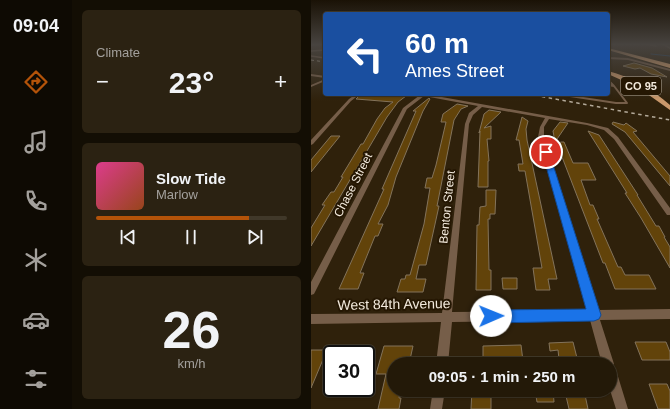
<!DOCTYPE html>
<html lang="en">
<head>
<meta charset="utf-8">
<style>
  :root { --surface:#231908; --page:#2b2212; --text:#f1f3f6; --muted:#a3a09c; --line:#403829; --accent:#b45309 }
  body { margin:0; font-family:Arial,sans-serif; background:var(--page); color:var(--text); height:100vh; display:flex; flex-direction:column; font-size:15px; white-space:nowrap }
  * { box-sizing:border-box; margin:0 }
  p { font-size:13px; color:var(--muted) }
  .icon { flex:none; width:22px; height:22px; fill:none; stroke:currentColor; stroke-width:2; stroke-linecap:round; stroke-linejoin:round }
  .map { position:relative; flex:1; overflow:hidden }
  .drawer { display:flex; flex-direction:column; gap:10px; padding:10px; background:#130e04; width:239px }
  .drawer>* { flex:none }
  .hud { position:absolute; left:12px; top:12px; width:287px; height:84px; border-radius:4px; box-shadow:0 1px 3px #0004,0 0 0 1px var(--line); background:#1a4fa0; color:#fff; overflow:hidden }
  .speed { position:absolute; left:12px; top:345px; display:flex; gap:8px; font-size:20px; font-weight:700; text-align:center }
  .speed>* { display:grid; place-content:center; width:52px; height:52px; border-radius:50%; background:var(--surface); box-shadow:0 1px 3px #0004,0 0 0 1px var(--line); line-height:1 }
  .speed .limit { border:2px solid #111; border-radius:6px; background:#fff; color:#111 }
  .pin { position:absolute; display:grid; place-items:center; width:34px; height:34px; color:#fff; margin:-17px; border:2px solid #fff; border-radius:50%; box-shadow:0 1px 4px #0007 }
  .me { position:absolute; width:44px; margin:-22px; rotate:89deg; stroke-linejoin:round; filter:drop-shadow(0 0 3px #0008) }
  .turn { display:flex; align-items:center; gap:14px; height:84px; padding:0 16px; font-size:18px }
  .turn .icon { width:52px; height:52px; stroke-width:2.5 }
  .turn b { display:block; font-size:28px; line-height:34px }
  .big { font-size:30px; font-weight:800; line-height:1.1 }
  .drawer .card { flex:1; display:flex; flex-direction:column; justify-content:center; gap:6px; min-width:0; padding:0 14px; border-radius:6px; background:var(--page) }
  .drawer .dial { align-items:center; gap:0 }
  .dial b { font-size:52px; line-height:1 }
  .song { display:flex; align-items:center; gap:12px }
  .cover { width:48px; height:48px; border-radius:6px; background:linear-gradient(135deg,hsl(330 70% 55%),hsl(20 70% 35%)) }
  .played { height:4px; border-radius:2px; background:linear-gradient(90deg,var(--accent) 80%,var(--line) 80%) }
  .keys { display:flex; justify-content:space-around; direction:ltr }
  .heat { display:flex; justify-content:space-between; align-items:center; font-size:22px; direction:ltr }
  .trip { position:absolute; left:76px; top:357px; width:230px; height:40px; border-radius:20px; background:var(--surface); box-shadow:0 1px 3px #0004,0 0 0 1px var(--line); font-weight:800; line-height:40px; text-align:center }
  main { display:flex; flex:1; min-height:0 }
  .menu { display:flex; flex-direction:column; width:72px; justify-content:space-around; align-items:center; background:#0e0a03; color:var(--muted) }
  .menu .icon { width:28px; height:28px }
  .menu .current { color:var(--accent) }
  .menu b { font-size:18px; color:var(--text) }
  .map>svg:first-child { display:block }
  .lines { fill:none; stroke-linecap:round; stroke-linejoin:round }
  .stream { stroke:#194b7d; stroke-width:1 }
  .building { fill:#62430a; stroke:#83735b }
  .service-far1 { stroke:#765e49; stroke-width:1.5 }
  .service { stroke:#765e49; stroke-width:2 }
  .minor { fill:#765e49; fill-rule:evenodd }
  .primary { fill:#ca986b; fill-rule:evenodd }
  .motorway { fill:#ebaf78; fill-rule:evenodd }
  .rail-far1 { stroke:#b3a999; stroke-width:1; stroke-dasharray:3 3; stroke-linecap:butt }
  .rail { stroke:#b3a999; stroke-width:1.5; stroke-dasharray:3.5 3.5; stroke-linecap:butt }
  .route { fill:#1a73e8; stroke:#114b97 }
  .labels { text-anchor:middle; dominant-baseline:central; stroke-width:4; stroke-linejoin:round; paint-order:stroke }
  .shield { fill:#251703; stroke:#b5ab9c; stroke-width:1 }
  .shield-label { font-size:11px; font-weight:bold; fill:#f3eadd }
  .street-label { font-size:12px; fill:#f3eadd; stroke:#251703 }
  .near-street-label { font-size:14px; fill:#f3eadd; stroke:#251703 }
</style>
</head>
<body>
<main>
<nav class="menu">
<b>09:04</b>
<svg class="icon current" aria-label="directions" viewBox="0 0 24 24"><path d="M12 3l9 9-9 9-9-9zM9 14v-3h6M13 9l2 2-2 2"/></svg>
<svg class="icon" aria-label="music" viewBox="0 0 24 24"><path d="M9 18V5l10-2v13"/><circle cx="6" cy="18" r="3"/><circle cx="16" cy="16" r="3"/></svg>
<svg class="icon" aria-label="phone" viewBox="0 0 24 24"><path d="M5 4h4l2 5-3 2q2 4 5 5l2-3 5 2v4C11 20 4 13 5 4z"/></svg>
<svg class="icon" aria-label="climate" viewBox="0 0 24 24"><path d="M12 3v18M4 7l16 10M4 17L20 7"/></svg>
<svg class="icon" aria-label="car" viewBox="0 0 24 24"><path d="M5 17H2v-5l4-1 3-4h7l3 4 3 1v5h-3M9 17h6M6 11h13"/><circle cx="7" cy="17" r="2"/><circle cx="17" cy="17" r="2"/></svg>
<svg class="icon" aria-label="filters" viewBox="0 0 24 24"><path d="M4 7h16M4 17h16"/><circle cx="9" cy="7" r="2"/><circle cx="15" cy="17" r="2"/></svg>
</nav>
<section class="drawer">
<div class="card"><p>Climate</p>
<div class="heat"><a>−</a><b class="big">23°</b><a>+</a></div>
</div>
<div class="card">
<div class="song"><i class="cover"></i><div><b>Slow Tide</b><p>Marlow</p></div></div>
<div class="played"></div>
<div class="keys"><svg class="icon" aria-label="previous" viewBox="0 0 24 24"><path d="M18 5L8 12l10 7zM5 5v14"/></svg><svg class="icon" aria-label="pause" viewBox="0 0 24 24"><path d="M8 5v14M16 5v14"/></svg><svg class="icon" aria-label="next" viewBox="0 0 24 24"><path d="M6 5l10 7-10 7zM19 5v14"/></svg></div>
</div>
<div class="card dial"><b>26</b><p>km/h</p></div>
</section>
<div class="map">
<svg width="359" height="409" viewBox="0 0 359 409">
  <rect width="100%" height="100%" fill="#2f210b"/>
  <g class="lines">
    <path class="stream" d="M 340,54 L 359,56"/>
  </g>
  <path class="building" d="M 323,63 L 341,68 L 356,77 L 340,74 L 329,68 L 324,69 L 312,66 Z
    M 50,94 L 95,96 L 87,102 L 76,117 L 0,246 L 0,228 L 14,205 L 11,205 L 20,192 L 23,192 L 32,177 L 30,177 L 50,144 L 52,144 L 66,119 L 74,108 L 82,102 L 45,99 Z
    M 118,98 L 119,99 L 112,111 L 85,177 L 77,205 L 67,224 L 72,224 L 67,236 L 64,236 L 49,273 L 53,273 L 47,289 L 28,289 L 73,189 L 71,189 L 102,118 L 105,111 L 102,111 Z
    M 146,104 L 157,106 L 150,109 L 143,120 L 126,206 L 128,206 L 115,265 L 108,265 L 105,279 L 115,279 L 112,292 L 86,292 L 90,279 L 94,279 L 95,275 L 99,275 L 113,224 L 119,188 L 114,188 L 116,178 L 121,178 L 125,165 L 135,122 L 130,122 L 132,114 Z
    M 178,110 L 190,112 L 173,128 L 180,126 L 180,139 L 176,139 L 178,161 L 177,161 L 177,187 L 167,187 L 169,131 L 168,133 L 173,114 Z
    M 211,117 L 217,121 L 215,129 L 216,140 L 246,279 L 237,279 L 239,290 L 225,290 L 222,268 L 231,268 L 214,171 L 208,171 L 207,164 L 212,164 L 208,140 L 205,140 Z
    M 249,122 L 257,123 L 244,142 L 242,131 Z
    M 302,122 L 313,125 L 315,123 L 326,131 L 322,132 L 359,176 L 359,186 L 314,132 L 301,124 Z
    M 277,131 L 288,135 L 327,195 L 326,195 L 345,226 L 348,226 L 354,237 L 353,237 L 359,247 L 359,268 L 330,218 L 314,193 L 316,193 Z
    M 20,136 L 29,136 L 0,172 L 0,160 Z
    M 250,142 L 253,142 L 262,163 L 277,163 L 285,180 L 270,180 L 279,205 L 282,205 L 288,219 L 286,219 L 307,267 L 310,267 L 314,275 L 338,275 L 345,289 L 304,289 L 294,263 L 292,263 L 246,144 Z
    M 175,190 L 185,190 L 184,214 L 179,214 L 179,219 L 177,219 L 178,270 L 180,270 L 180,290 L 165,290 L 166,225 L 168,225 L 169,207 L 175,206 Z
    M 191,278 L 206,278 L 206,289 L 192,289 Z
    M 262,342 L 266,358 L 248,359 L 247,350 L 239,351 L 238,343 Z
    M 324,342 L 355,342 L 359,352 L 359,360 L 331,360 Z
    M 210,345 L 212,361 L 172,363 L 172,346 Z
    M 31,346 L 51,346 L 49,354 L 28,354 Z
    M 73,346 L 102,346 L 98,364 L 83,364 L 83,390 L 89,390 L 88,398 L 90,398 L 88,409 L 67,409 L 75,374 L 65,374 Z
    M 0,350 L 16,350 L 0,388 Z
    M 338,384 L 356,384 L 359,391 L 359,409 L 347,409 Z
    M 161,390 L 180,390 L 180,409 L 160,409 Z
    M 224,390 L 242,390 L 243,402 L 226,402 Z
    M 274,395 L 277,409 L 258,409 L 255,396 Z"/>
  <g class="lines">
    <path class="service-far1" d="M 336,44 L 345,46
      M 0,45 L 14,44
      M 0,51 L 14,50
      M 0,56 L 14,58"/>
    <path class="service" d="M 297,80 L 303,86 L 297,85
      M 246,94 L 305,103 L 316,103 L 303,86"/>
    <path class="minor" d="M 350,44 L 353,44 L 359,47 L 359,49 Z
      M 297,57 L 317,58 L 359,69 L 359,71 L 317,60 L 297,59 Z
      M 0,74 L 14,76 L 14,78 L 0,76 Z
      M 14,79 L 14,81 L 0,87 L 0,85 Z
      M 45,94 L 49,94 L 40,101 L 2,144 L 0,145 L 0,140 L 38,99 Z
      M 105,94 L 114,94 L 276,123 L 297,128 L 307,137 L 359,208 L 359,215 L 356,215 L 303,139 L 293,130 L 276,125 L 238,119 L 233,127 L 233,137 L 286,310 L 359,309 L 359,319 L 289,320 L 303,364 L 302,365 L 305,370 L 317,409 L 305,409 L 299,390 L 299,364 L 291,364 L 279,320 L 141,322 L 137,364 L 125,364 L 130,322 L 0,324 L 0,314 L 131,313 L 154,124 L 158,113 L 167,106 L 113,96 L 96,109 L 3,294 L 0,295 L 0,282 L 92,108 L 109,95 ZM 171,107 L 234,118 L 229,127 L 227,137 L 276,311 L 141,312 L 158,124 L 162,115 Z
      M 122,390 L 134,390 L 131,409 L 119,409 Z"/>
    <path class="primary" d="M 297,71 C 320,77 341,89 359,105 L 359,110 L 328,88 L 297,74 Z"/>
    <path class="motorway" d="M 297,48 L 359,64 L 359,68 L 297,50 Z"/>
    <path class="rail-far1" d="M 0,60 L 14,62"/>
    <path class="rail" d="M 217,94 L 359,120"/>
  </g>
  <linearGradient id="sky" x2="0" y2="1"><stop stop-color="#1a1206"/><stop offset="0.44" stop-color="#47433f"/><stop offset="1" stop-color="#47433f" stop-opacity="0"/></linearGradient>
  <rect width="359" height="101" fill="url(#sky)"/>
  <path class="route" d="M 235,150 L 238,152 L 290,315 L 288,319 L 283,321 L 180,323 L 175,321 L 174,316 L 175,312 L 180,310 L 275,309 L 231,152 Z"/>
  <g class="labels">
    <rect class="shield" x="310" y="77" width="40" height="18" rx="3"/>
    <g class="shield-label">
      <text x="330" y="86">CO 95</text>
    </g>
    <g class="street-label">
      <text transform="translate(42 185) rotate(-63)">Chase Street</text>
      <text transform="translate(136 207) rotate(-84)">Benton Street</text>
    </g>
    <g class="near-street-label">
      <text transform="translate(83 304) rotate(-1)">West 84th Avenue</text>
    </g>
  </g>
</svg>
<div class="speed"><div class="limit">30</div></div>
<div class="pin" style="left:235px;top:152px;background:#d93025"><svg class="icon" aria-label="arrive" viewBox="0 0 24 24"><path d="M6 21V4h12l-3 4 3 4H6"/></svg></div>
<svg class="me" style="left:180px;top:316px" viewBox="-20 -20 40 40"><circle r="19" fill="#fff"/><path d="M0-13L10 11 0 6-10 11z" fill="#1a73e8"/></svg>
<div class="trip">09:05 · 1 min · 250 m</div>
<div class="hud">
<div class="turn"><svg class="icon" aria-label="left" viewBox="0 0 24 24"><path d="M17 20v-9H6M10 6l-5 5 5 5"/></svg><div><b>60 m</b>Ames Street</div></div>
</div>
</div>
</main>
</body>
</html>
